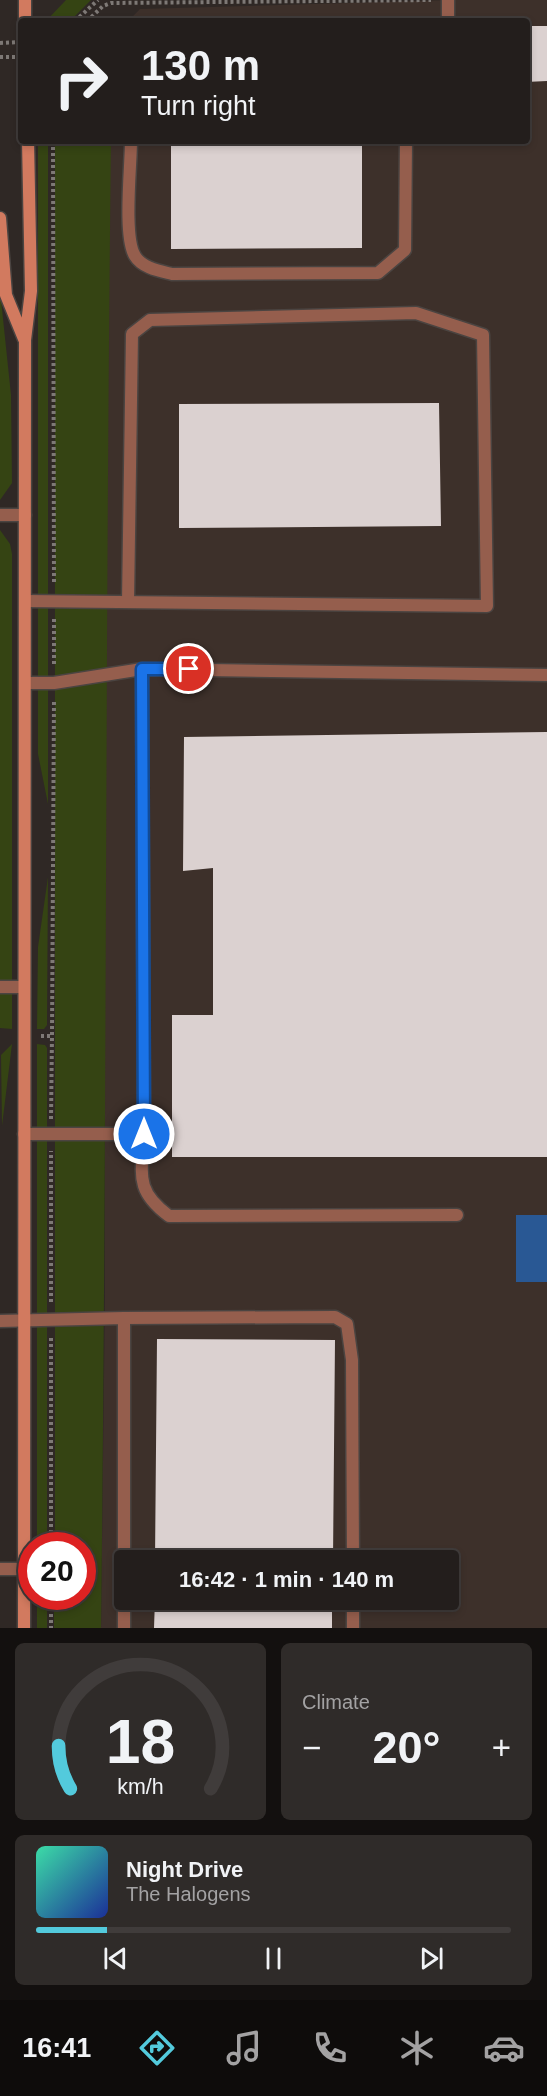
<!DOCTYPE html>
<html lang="en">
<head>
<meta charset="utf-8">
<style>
  :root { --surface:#231e1c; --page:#2f2b29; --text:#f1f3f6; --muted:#a3a2a3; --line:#403c3b; --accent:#53cadc }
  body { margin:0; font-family:Arial,sans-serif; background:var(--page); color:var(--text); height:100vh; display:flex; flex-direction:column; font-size:22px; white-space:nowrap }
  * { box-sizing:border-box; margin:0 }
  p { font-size:20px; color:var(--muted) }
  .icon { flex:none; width:33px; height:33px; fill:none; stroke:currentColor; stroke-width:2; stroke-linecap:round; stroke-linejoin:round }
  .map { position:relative; height:1628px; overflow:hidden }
  .side { display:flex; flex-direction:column; gap:15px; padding:15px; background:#13100f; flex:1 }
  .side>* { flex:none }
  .hud { position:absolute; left:18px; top:18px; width:512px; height:126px; border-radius:6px; box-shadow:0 3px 9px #0003,0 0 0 2px var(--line); background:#231e1c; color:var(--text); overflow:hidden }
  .speed { position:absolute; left:18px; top:1532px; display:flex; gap:12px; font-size:30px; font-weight:700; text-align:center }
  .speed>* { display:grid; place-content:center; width:78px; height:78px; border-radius:50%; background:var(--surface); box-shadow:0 3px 9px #0003,0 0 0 2px var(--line); line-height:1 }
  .speed .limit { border:9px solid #d22; background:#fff; color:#111 }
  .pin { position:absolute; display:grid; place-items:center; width:51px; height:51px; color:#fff; margin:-26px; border:3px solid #fff; border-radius:50%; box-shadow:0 2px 6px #0007 }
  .me { position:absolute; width:66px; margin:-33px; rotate:0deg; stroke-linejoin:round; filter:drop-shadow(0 0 4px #0008) }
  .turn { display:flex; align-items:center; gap:21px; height:126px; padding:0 24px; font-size:27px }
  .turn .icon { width:78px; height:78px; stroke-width:2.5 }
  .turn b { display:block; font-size:42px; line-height:51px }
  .big { font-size:45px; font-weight:700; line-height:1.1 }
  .side .card { flex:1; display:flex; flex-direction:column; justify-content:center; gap:9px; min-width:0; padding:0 21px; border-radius:9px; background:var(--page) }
  .side .dial { align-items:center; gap:0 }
  .dial svg { height:156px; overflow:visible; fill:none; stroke:var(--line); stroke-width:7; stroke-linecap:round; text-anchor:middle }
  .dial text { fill:var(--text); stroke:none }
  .song { display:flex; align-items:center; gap:18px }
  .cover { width:72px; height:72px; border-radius:9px; background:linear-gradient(135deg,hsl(160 70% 55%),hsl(230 70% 35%)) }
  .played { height:6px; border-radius:3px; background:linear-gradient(90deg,var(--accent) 15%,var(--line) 15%) }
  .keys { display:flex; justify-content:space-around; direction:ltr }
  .heat { display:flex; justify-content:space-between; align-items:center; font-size:33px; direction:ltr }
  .side .tiles { flex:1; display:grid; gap:15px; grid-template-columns:1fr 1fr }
  .card:last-child { grid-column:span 2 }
  .trip { position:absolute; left:114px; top:1550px; width:345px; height:60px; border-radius:6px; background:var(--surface); box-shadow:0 3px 9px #0003,0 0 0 2px var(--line); font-weight:700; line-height:60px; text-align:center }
  .tab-bar { display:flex; height:96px; justify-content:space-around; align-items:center; background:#0e0c0b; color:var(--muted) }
  .tab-bar .icon { width:42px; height:42px }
  .tab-bar .current { color:var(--accent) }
  .tab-bar b { font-size:27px; color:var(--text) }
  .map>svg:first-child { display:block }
  .built { fill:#3d302a; fill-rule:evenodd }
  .green { fill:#354413 }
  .water { fill:#295894 }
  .building { fill:#dbd1d0 }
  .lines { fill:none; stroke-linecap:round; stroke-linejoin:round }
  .lane-casing { stroke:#4b4441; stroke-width:15 }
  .secondary-casing { stroke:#4b4441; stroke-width:15 }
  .path { stroke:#7e7976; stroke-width:4; stroke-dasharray:3 3; stroke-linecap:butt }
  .lane { stroke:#955e4d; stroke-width:12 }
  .secondary { stroke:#d27a5f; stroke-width:12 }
  .route-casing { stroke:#114b97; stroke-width:15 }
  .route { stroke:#1a73e8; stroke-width:10 }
</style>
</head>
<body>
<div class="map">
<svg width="547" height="1628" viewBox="0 0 547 1628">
  <rect width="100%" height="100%" fill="#2f2825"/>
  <path class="built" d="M 450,0 L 547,0 L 547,1628 L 101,1628 L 105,1295 L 105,636 L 99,141 L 526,141 L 526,21 L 128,21 L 140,9 ZM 124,1560 L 448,1560 L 448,1599 L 124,1599 Z"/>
  <path class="green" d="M 66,0 L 91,0 L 70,21 L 46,21 Z
    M 38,141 L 48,141 L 48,804 L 38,754 Z
    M 55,141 L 111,141 C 105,637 107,1132 101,1628 L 54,1628 L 54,1596 L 82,1596 L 82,1545 L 55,1545 Z
    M 0,290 L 11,395 L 12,483 L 0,500 Z
    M 0,530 L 10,544 L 12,554 L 12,1029 L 0,1028 Z
    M 48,877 L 47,1025 L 44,1029 L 37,1029 L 38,947 Z
    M 12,1044 L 2,1126 L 1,1055 Z
    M 37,1044 L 45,1045 L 47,1048 L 47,1545 L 37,1545 Z
    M 37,1596 L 47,1596 L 47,1628 L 37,1628 Z"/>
  <path class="water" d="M 516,1215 L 547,1215 L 547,1282 L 516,1282 Z"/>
  <path class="building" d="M 526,26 L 547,26 L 547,81 L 526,82 Z
    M 171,141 L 362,141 L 362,248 L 171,249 Z
    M 439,403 L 441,526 L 179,528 L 179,404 Z
    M 547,732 L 547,1157 L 172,1157 L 172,1015 L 213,1015 L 213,868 L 183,871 L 184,737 Z
    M 157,1339 L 335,1340 L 333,1560 L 155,1560 Z
    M 155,1599 L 332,1599 L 332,1628 L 154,1628 Z"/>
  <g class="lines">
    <defs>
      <path id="lane" d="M 448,21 L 448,0
        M 131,141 C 131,166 123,237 135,256 C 142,268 160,271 172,274 L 378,273 L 405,250 L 406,141
        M 0,515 L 25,515
        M 26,601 L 487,606 L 483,335 L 416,313 L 150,320 L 132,334 L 128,602
        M 142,669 L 547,675
        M 0,987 L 24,987
        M 24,1134 L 144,1134 L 142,669 L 54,683 L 26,683
        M 144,1134 C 142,1174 134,1190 169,1216 L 457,1215
        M 124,1318 L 335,1317 L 347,1324 L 352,1360 L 353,1560
        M 0,1321 L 124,1318 L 124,1628
        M 0,1569 L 24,1569
        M 353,1599 L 353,1628"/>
      <path id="secondary" d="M 25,0 L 25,21
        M 0,218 L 6,295 L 24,339
        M 24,1628 L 25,340 L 31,291 L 28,141"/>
    </defs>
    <use href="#lane" class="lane-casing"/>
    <use href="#secondary" class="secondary-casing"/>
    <path class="path" d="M 75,21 L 98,0
      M 87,21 L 103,6 L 111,3 L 431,0
      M 0,43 L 21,42
      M 0,57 L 21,57
      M 53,141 L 54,584
      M 54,619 L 54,665
      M 41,1036 L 52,1036 L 54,700
      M 51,1119 L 52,1036
      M 51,1302 L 51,1151
      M 51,1545 L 51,1337
      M 51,1596 L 51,1628"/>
    <use href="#lane" class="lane"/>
    <use href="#secondary" class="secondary"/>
  </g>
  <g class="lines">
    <defs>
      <path id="route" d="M 144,1134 L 142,669 L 189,669"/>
    </defs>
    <use href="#route" class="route-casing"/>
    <use href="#route" class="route"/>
  </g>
</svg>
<div class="speed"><div class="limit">20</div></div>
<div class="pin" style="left:189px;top:669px;background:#d93025"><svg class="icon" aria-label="arrive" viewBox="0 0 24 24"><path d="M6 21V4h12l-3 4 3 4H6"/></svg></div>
<svg class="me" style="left:144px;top:1134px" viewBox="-20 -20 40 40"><circle r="17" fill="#1a73e8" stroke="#fff" stroke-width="3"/><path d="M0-11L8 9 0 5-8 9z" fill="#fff"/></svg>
<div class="trip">16:42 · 1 min · 140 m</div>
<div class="hud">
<div class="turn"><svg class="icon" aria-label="right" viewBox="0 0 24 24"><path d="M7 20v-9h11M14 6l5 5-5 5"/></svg><div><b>130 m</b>Turn right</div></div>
</div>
</div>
<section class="side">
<div class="tiles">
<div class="card dial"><svg viewBox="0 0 100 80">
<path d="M14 69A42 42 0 1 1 86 69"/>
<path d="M14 69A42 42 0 0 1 8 47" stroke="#53cadc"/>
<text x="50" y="56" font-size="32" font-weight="700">18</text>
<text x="50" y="72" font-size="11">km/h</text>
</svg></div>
<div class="card"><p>Climate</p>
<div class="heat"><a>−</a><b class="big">20°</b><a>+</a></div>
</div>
<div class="card">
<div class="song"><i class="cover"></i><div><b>Night Drive</b><p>The Halogens</p></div></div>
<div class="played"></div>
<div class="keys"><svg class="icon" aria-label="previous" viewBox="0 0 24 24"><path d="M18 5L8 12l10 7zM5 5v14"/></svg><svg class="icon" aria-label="pause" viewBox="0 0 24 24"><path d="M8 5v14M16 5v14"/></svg><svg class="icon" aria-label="next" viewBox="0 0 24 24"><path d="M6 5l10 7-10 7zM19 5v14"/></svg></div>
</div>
</div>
</section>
<nav class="tab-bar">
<b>16:41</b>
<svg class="icon current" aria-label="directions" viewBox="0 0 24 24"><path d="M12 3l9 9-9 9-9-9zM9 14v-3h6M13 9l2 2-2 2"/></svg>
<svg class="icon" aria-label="music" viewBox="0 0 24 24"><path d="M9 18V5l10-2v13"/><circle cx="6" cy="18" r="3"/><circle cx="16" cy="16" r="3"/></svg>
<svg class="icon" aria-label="phone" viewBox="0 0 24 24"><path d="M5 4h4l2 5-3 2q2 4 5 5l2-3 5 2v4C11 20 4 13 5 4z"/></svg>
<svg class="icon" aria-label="climate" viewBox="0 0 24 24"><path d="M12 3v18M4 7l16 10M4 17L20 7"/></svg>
<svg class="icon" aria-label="car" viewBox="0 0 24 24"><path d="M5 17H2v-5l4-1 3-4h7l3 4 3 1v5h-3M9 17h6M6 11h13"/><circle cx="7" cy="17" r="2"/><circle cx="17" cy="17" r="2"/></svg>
</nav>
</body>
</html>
